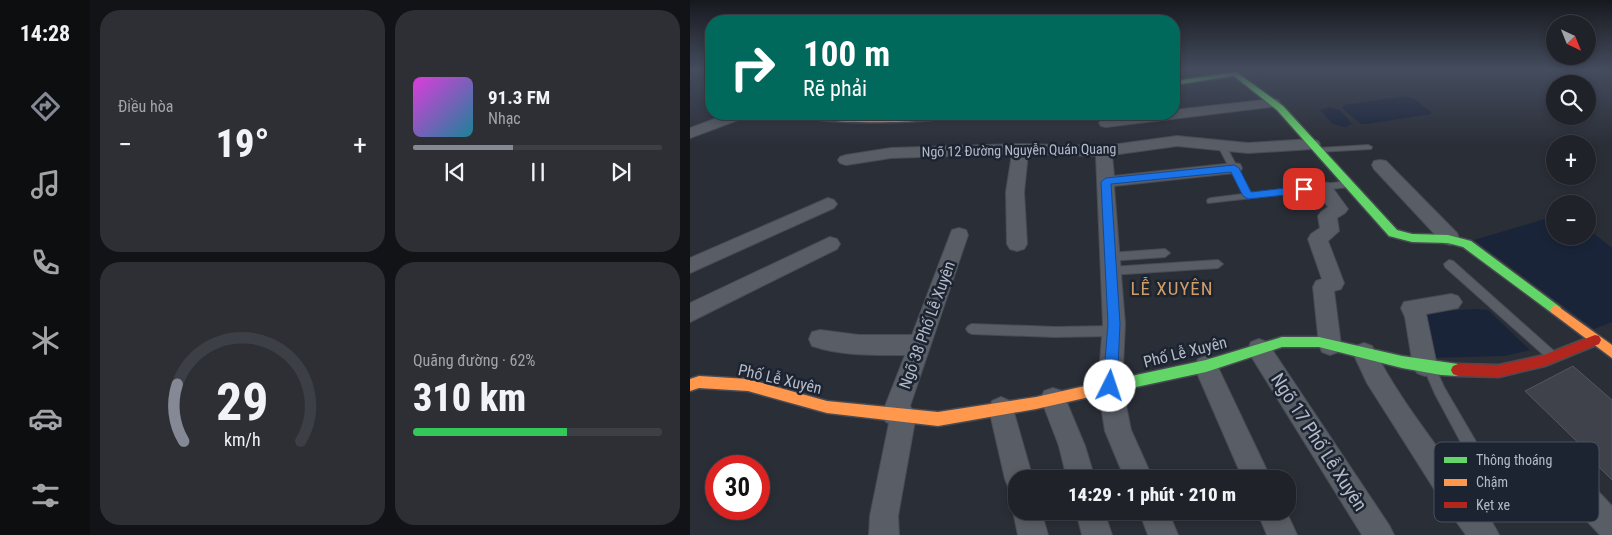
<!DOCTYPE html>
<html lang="vi">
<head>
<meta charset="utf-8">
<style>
  :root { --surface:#202229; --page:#2d2f35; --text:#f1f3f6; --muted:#a2a4a8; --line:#3d3f46; --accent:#848995 }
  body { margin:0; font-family:"Roboto Condensed",sans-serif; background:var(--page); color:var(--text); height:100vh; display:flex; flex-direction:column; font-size:19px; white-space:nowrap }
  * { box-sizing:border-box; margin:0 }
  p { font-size:16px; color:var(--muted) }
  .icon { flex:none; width:28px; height:28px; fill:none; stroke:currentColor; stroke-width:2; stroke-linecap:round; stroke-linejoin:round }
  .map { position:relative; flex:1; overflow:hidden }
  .panel { display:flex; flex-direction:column; gap:10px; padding:10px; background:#121317; width:600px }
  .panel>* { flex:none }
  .banner { position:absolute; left:15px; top:15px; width:475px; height:105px; border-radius:20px; box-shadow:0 2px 8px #0003,0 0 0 1px var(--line); background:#00695c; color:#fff; overflow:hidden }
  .needle { width:32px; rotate:137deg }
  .controls { position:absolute; left:856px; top:15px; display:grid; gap:10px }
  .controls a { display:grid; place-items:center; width:50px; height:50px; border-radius:50%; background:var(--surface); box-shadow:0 2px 8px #0003,0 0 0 1px var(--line); font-size:25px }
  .speed { position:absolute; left:15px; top:455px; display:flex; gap:10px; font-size:25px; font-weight:700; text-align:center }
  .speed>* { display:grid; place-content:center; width:65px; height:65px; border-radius:50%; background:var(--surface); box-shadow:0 2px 8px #0003,0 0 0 1px var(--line); line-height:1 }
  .speed .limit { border:8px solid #d22; background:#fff; color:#111 }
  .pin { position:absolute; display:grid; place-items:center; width:42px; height:42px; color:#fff; margin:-21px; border-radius:10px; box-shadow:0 2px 8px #0006 }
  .me { position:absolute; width:55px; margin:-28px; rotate:4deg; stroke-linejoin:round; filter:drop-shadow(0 0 4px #0008) }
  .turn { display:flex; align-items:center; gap:18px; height:105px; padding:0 15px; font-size:22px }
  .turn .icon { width:65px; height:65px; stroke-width:2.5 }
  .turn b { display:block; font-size:35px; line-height:42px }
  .big { font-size:38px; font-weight:800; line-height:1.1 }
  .panel .widget { flex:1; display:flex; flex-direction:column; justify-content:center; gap:8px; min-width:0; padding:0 18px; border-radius:20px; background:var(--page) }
  .panel .dial { align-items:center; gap:0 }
  .dial svg { height:130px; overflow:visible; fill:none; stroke:var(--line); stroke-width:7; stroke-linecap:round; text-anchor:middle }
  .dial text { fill:var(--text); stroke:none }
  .song { display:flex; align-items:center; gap:15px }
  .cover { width:60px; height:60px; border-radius:8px; background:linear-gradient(135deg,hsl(300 70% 55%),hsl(190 70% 35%)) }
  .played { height:5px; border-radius:2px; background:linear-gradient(90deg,var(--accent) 40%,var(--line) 40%) }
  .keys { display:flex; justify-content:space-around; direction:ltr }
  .heat { display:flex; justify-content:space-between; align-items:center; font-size:28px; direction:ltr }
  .charge { height:8px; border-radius:4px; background:linear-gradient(90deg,#34c759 62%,var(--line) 0) }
  .panel .tiles { flex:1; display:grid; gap:10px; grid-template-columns:repeat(2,1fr) }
  .trip { position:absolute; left:318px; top:470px; width:288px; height:50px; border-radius:20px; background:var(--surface); box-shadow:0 2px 8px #0003,0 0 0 1px var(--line); font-weight:800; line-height:50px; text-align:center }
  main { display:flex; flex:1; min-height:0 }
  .menu { display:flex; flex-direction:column; width:90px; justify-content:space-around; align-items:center; background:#0d0e10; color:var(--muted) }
  .menu .icon { width:35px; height:35px }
  .menu .selected { color:var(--accent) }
  .menu b { font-size:22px; color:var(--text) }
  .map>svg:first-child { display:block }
  .water { fill:#1a2439 }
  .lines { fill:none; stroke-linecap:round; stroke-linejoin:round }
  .stream { stroke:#1a2439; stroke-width:4.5 }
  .building { fill:#3f424a; stroke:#52565f }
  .lane-casing { stroke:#484b53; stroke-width:2 }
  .street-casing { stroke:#484b53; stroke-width:2 }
  .fast-casing { stroke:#484b53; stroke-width:3 }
  .slow-casing { stroke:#484b53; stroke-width:3 }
  .jam-casing { stroke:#484b53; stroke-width:3 }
  .lane { fill:#595d65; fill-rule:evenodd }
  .street { fill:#595d65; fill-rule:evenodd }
  .fast { fill:#63d668; fill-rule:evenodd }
  .slow { fill:#ff974d; fill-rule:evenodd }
  .jam { fill:#b3261e; fill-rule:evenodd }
  .route { fill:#1a73e8; stroke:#114b97 }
  .labels { text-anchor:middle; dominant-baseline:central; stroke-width:5; stroke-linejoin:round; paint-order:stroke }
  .far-street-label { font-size:14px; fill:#b4bac7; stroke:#1d2431 }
  .street-label { font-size:16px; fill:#b4bac7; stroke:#1d2431 }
  .quarter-label { font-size:19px; letter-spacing:1px; fill:#cf9d67; stroke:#1d2431 }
  .near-street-label { font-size:19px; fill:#b4bac7; stroke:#1d2431 }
  .key { fill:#1d2431; stroke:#4a515e; stroke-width:1 }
  .key-label { font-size:14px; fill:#b4bac7 }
</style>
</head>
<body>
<main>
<nav class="menu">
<b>14:28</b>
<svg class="icon selected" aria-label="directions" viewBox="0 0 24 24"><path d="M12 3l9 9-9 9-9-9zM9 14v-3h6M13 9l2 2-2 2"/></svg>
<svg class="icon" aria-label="music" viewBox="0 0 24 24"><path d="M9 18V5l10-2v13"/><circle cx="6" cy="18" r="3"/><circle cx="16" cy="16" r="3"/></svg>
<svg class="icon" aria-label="phone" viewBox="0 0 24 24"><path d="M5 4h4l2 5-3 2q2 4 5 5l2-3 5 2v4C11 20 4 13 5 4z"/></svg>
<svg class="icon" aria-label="climate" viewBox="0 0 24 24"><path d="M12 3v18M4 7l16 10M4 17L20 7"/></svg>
<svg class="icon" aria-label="car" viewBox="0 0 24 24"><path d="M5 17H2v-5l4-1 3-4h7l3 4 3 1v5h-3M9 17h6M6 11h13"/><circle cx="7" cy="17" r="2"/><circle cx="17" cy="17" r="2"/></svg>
<svg class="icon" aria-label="filters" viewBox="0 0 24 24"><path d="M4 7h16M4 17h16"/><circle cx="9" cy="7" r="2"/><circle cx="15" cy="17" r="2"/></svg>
</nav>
<section class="panel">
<div class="tiles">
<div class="widget"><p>Điều hòa</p>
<div class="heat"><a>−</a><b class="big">19°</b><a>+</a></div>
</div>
<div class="widget">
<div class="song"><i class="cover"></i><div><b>91.3 FM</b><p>Nhạc</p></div></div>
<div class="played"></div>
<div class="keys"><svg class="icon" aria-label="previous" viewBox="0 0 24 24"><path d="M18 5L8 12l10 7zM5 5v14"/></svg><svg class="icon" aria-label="pause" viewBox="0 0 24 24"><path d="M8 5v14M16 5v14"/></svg><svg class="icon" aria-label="next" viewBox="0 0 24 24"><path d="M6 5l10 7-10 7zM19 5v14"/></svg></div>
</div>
<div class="widget dial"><svg viewBox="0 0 100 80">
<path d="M14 69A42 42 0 1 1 86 69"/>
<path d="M14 69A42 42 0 0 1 10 34" stroke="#848995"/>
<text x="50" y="56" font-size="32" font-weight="700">29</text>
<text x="50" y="72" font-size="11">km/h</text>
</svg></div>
<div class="widget"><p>Quãng đường · 62%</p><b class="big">310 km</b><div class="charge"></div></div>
</div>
</section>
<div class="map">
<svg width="922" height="535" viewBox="0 0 922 535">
  <rect width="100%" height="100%" fill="#2a2e37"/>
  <path class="water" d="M 715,96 L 723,98 L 741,112 L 741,114 L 677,124 L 671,124 L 652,108 L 654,105 Z
    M 640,107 L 650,110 L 662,124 L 655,127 L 643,124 L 630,110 Z
    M 865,216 L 865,236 L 898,236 L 898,229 L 922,248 L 922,322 L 904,329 L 784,240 Z
    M 785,309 L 798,310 L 840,350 L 815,356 L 738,358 L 732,317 L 739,312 Z"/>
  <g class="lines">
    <path class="stream" d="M 567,70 L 574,76"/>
  </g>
  <path class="building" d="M 883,366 L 922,400 L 922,480 L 903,461 L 906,460 L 835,391 Z"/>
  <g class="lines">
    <defs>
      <path id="lane" d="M 529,144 L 532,144 L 536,146 L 561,193 L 658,181 L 662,184 L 658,187 L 518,203 L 517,201 L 518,199 L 521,198 L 553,194 L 528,146 Z
        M 678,145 L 682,147 L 681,149 L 628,152 L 624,150 L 628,148 Z
        M 475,249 L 480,253 L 475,257 L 419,261 L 414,257 L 419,253 Z
        M 528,260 L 533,264 L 528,268 L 420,275 L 415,271 L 420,267 Z
        M 759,260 L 763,261 L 865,352 L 867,355 L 865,358 L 861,360 L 857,358 L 755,267 L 754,264 Z
        M 282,324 L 365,327 L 424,326 L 428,328 L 430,331 L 428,334 L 424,336 L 365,337 L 282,334 L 278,332 L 276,329 L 278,326 Z
        M 741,366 L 745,367 L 754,387 L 785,440 L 787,445 L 785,450 L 780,451 L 775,450 L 745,394 L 735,371 L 737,367 Z"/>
      <path id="street" d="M 583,99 L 588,100 L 590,103 L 588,106 L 416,127 L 411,126 L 409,123 L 411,120 L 416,119 L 456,114 L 484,114 L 484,110 Z
        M 38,114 L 58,114 L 56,117 L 0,138 L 0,128 Z
        M 487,136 L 558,143 L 622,139 L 628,141 L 630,144 L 628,147 L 622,149 L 558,153 L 487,146 L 422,155 L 424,176 L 544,163 L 550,164 L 552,168 L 550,172 L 544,173 L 424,186 L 435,324 L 432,386 L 441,430 L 463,479 L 435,479 L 415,431 L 408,386 L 413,324 L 406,156 L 338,154 L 334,192 L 337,244 L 334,249 L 327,251 L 320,249 L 317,244 L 316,192 L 322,154 L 201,158 L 156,165 L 150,163 L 148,160 L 150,157 L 156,155 L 201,148 L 331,144 L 414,146 Z
        M 690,160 L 696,161 L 767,233 L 769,238 L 767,243 L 760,245 L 753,243 L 684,169 L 682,165 L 684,161 Z
        M 633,182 L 639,183 L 658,209 L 655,213 L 647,218 L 649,231 L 638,241 L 654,283 L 651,289 L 644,291 L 651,345 L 648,352 L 640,355 L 632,352 L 629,345 L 623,287 L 626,281 L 632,279 L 618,239 L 621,234 L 630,228 L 628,216 L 631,212 L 638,207 L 624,187 L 627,183 Z
        M 138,198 L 144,200 L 147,204 L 144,208 L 0,273 L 0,258 Z
        M 269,228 L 276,230 L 278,235 L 220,406 L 226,415 L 208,516 L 209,535 L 179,535 L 180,516 L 199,423 L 196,422 L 192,414 L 215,355 C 184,355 152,356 122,346 L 119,339 L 122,332 L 130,330 L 169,335 L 222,335 L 260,235 L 262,230 Z
        M 140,237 L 147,239 L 150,244 L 147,249 L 0,322 L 0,303 Z
        M 761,294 L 768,296 L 772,302 L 768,308 L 736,314 L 747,366 L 743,373 L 735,376 L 727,373 L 723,366 L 715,317 L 711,308 L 714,302 Z
        M 569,339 L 577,342 L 699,525 L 704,535 L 672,535 L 561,356 L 558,349 L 561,342 Z
        M 674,343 L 682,346 C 706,394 741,438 772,481 C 784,499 800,515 809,535 L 776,535 L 753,503 L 677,383 L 663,353 L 666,346 Z
        M 516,356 L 524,359 L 581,479 L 553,479 L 504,366 L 508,359 Z
        M 363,388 L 372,391 L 395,446 L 405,479 L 377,479 L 369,446 L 351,399 L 354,391 Z
        M 311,397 L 320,401 L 323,409 L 343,479 L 326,479 L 326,492 L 319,489 L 315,479 L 299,409 L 302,401 Z
        M 864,452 L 874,455 L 922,506 L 922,535 L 910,535 L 854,475 L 851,465 L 854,455 Z
        M 326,503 L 326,511 L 351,511 L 358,535 L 328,535 L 323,511 Z
        M 386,511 L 414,511 L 422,535 L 392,535 Z
        M 449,511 L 478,511 L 488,535 L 458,535 Z
        M 567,511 L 596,511 L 607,535 L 577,535 Z"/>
      <path id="fast" d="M 546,72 L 593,106 L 707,230 L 722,234 L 758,235 L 781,241 L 870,307 L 872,310 L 870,313 L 866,315 L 862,313 L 773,247 L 758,243 L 722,242 L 699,236 L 587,110 L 544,76 L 484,85 L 484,81 Z
        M 592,337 L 629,337 L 712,356 L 768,364 L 773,366 L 775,370 L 773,374 L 768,376 L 751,375 L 712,368 L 629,347 L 592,347 L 516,372 L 395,398 L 390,396 L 388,392 L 390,388 L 395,386 L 516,360 Z"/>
      <path id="slow" d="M 104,114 L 185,117 L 266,114 C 252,125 119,125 104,114 Z
        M 866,305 L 922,345 L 922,358 L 862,313 L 860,310 L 862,307 Z
        M 9,376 L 58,379 L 137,401 L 248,412 L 346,397 L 395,386 L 400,388 L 402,392 L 400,396 L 395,398 L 346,409 L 248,426 L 137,413 L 58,391 L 9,388 L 0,391 L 0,379 Z"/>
      <path id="jam" d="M 905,335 L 909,336 L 911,340 L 909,344 L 855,366 L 809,377 L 768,376 L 763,374 L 761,370 L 763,366 L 768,364 L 809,365 L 854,355 Z"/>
    </defs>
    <use href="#lane" class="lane-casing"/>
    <use href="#street" class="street-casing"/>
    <use href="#fast" class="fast-casing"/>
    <use href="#slow" class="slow-casing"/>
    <use href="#jam" class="jam-casing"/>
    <use href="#lane" class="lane"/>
    <use href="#street" class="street"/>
    <use href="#fast" class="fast"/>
    <use href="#slow" class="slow"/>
    <use href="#jam" class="jam"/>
  </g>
  <linearGradient id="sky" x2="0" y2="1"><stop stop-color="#17191e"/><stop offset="0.48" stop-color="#444c5e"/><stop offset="1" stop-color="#444c5e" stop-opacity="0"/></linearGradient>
  <rect width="922" height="145" fill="url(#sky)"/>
  <path class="route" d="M 544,165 L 549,168 L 561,192 L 614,186 L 619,189 L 614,193 L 558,199 L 553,196 L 541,172 L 421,184 L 430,324 L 427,386 L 425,391 L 420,392 L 415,391 L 413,386 L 418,324 L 411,182 L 416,178 Z"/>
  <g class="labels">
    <g class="far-street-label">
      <text transform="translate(329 150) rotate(-1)">Ngõ 12 Đường Nguyễn Quán Quang</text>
    </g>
    <g class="street-label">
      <text transform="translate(237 325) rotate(-70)">Ngõ 38 Phố Lễ Xuyên</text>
      <text transform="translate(495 352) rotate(-14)">Phố Lễ Xuyên</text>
      <text transform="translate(90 379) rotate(13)">Phố Lễ Xuyên</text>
    </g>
    <g class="quarter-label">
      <text x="482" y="288">LỄ XUYÊN</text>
    </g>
    <g class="near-street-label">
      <text transform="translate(629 442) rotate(57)">Ngõ 17 Phố Lễ Xuyên</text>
    </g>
  </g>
  <rect x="744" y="442" width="165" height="80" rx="8" class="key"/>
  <rect x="754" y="457" width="23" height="6" fill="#63d668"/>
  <rect x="754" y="479" width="23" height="7" fill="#ff974d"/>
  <rect x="754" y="502" width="23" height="6" fill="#b3261e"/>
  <g class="key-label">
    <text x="786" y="465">Thông thoáng</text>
    <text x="786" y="487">Chậm</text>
    <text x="786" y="510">Kẹt xe</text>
  </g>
</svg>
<div class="controls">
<a><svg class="needle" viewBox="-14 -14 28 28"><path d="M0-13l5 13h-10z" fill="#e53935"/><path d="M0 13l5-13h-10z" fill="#a2a4a8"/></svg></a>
<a><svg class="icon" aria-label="search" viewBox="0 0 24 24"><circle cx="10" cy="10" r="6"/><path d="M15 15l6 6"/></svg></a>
<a>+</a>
<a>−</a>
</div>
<div class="speed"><div class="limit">30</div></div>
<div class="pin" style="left:614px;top:189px;background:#d93025"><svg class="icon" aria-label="arrive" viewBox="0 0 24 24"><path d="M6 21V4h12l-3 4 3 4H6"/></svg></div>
<svg class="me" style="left:420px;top:386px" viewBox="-20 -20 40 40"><circle r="19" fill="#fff"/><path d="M0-13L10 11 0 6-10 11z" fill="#1a73e8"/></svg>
<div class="trip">14:29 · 1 phút · 210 m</div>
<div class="banner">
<div class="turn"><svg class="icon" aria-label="right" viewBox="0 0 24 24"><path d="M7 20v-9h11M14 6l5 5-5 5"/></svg><div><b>100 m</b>Rẽ phải</div></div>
</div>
</div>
</main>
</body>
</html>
